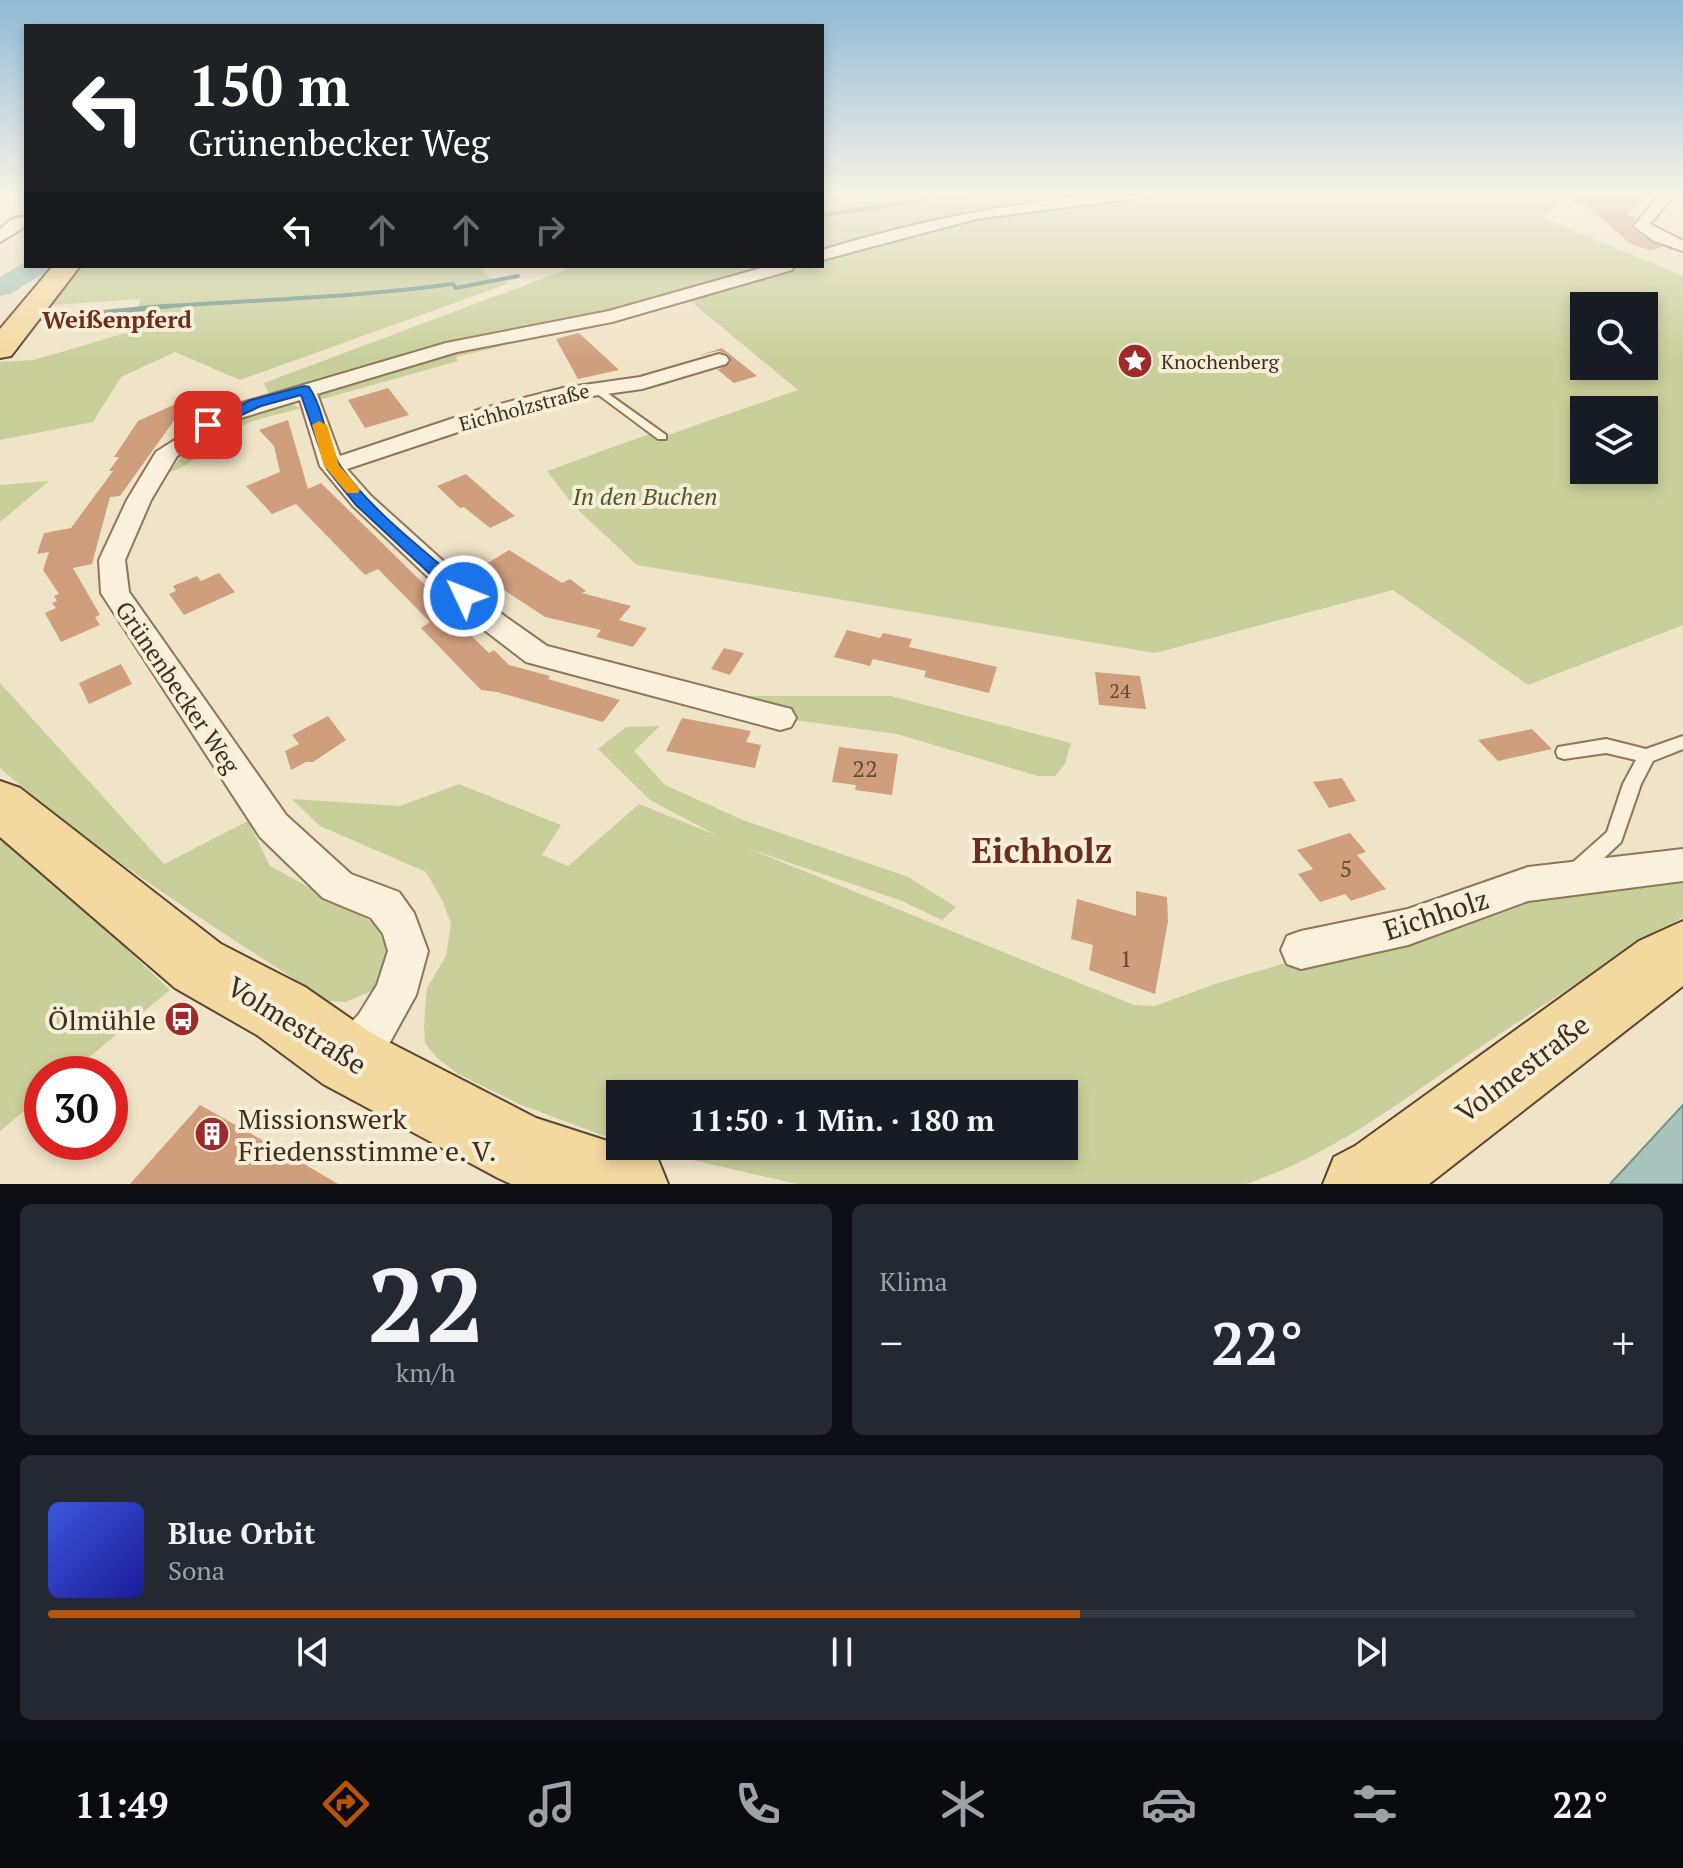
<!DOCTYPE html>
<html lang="de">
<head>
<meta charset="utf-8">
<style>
  :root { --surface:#171b24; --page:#242831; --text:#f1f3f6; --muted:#9ea1a6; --line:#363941; --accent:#b45309 }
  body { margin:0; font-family:"PT Serif",serif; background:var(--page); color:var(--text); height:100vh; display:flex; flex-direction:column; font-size:30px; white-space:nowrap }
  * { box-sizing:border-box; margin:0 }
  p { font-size:26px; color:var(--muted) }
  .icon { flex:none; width:44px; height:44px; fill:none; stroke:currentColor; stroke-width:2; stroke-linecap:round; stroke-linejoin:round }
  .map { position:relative; height:1184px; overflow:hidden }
  .sheet { display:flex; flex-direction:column; gap:20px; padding:20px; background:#0d0f14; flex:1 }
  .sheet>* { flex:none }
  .banner { position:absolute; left:24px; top:24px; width:800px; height:244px; border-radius:0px; box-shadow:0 4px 12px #0003; background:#202124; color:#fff; overflow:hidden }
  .buttons { position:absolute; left:1570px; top:292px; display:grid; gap:16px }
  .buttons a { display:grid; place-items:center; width:88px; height:88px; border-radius:0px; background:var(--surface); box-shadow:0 4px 12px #0003; font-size:40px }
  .speed { position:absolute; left:24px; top:1056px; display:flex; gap:16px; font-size:40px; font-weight:700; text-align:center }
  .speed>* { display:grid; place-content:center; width:104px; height:104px; border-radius:50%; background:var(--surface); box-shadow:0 4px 12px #0003; line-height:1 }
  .speed .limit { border:12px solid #d22; background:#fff; color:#111 }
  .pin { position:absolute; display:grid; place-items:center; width:68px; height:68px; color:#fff; margin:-34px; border-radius:16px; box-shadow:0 4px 12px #0006 }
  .me { position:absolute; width:88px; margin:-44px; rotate:313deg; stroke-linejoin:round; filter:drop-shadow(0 0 6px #0008) }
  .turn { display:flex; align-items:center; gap:28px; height:168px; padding:0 32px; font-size:36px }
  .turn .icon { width:104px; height:104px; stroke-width:2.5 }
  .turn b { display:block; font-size:56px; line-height:68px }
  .lanes { display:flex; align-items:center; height:76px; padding:0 32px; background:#0003; justify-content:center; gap:40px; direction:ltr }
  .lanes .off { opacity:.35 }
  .big { font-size:60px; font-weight:700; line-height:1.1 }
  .sheet .widget { flex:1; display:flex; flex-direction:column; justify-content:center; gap:12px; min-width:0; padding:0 28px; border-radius:12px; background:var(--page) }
  .sheet .dial { align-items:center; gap:0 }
  .dial b { font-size:104px; line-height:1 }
  .song { display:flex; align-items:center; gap:24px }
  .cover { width:96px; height:96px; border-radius:12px; background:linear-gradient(135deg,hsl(230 70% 55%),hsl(240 70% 35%)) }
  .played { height:8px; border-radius:4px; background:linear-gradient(90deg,var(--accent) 65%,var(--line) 65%) }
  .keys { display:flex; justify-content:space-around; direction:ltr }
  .heat { display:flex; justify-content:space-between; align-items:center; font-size:44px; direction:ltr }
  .sheet .tiles { flex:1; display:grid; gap:20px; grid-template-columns:1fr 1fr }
  .widget:last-child { grid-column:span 2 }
  .trip { position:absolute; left:606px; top:1080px; width:472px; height:80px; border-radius:0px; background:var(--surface); box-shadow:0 4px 12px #0003; font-weight:700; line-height:80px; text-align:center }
  .tab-bar { display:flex; height:128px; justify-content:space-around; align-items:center; background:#090b0e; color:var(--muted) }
  .tab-bar .icon { width:56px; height:56px }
  .tab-bar .current { color:var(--accent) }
  .tab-bar b { font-size:36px; color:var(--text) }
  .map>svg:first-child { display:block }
  .green { fill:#c9cf9b; fill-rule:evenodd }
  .water { fill:#a9c4bc; stroke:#6f938a; stroke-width:2 }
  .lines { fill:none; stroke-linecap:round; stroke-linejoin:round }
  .stream-far1 { stroke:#6f938a; stroke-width:4 }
  .stream { stroke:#6f938a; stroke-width:5 }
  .river { fill:#a9c4bc; fill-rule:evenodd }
  .building { fill:#cf9f7d }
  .lane-casing { stroke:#8d765c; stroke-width:4 }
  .street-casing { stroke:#8d765c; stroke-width:4 }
  .primary-casing { stroke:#5b4430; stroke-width:4 }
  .lane { fill:#faf1dc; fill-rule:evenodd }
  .street { fill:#faf1dc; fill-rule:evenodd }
  .primary { fill:#f3d9a0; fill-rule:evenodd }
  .route { fill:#1a73e8; stroke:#114b97; stroke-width:2 }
  .slow { fill:#f59e0b }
  .labels { text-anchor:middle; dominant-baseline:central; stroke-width:8; stroke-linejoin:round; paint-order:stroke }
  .far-poi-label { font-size:20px; fill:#3d2e20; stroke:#f7eed8; text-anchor:start }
  .far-street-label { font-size:20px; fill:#3d2e20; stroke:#f7eed8 }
  .number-label { font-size:20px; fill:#624a37 }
  .far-quarter-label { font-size:24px; font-weight:bold; fill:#6b2e1e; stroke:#f7eed8 }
  .park-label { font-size:24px; font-style:italic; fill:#4d5a26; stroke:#f7eed8 }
  .street-label { font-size:24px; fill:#3d2e20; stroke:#f7eed8 }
  .near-number-label { font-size:24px; fill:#624a37 }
  .near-street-label { font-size:28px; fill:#3d2e20; stroke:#f7eed8 }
  .near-poi-label { font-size:28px; fill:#3d2e20; stroke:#f7eed8; text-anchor:end }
  .near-quarter-label { font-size:34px; font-weight:bold; fill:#6b2e1e; stroke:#f7eed8 }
</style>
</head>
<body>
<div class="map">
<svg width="1683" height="1184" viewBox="0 0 1683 1184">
  <rect width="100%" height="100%" fill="#f0e4c8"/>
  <path class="green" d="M 822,193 L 1124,193 C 1021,205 921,221 822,251 Z
    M 1158,193 L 1568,193 L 1543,218 L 1683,276 L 1683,625 L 1528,685 L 1393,590 L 1155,653 L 637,565 L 574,506 L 547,471 L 652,433 L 662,437 L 798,390 L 689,300 L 799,266 L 822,266 L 822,259 L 909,232 L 1027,208 ZM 1584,306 L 1644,306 L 1644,366 L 1584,366 ZM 1584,410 L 1644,410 L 1644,470 L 1584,470 Z
    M 82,266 L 478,266 L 490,278 L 510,283 L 240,380 L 175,352 L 121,377 L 93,422 L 0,440 L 0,362 L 34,360 L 129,332 L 141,299 L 52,305 Z
    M 565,266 L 772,266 L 610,312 L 444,345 L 269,395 L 264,383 L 565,270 Z
    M 467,344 L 502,346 L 456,357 L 458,361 L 312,402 L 306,392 Z
    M 287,402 L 301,408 C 281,414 257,418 239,427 C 217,438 191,468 169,472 C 203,428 235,416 287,402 Z
    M 49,481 L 0,522 L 0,485 Z
    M 0,683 L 164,864 L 248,821 L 270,866 L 372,922 L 386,944 L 389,963 L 376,989 L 346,1002 L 329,1001 C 215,928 102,857 0,768 Z
    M 689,696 L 891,696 L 1071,743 L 1065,764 L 1055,776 L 1038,776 L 897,734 L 780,718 Z
    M 660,726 L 634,751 L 665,785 L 743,820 L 908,877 L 956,907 L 942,920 L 902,901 L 747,848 L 1134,1005 L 1155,1006 L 1215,984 L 1490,902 L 1683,872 L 1683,917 C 1615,959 1548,1001 1482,1046 C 1407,1097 1333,1155 1246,1184 L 797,1184 L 632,1146 L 1064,1146 L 1064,1094 L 620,1094 L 620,1142 L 519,1104 L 458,1074 L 436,1057 L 425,1043 L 424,1026 L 427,988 L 446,956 L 451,924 L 442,900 L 426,872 L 320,826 L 292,799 L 400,806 L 459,784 L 561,825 L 542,855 L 568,866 L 639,804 L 716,835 L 650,800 L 598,749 L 626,727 Z
    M 0,837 L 65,890 L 170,990 L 69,1074 L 42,1074 L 42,1096 L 0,1131 Z"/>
  <path class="water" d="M 1683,1105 L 1683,1184 L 1610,1184 Z"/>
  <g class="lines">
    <path class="stream-far1" d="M 822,215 C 877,209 930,195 985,193
      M 143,308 C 246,300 350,298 453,284 L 456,288 L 518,276"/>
    <path class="stream" d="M 36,319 L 169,306"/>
    <path class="river" d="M 26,261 L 26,266 L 50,266 L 46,272 L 10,294 L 0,296 L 0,277 Z"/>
  </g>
  <path class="building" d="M 1572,193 L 1651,193 L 1627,215 L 1637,218 L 1632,228 L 1663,247 L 1650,250 L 1631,244 L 1589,207 L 1604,209 L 1571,202 Z
    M 579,333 L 619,370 L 578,379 L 556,339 Z
    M 722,348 L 757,376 L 734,383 L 718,370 L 731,362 L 728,354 L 718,351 L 700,355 Z
    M 388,388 L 409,415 L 365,428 L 348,400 Z
    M 191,397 L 120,496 L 110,497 L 92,564 L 73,568 L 100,615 L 95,617 L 100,625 L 61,642 L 45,613 L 56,608 L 52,603 L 57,601 L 54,596 L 59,594 L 43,570 L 49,552 L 37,554 L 44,533 L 71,528 L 113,471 L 109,471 L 119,457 L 114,457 L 138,421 Z
    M 288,420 L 308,489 L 321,483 L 428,588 L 452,612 L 449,614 L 489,653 L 494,650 L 509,665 L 550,676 L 548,679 L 620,700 L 603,722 L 497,692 L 481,690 L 421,628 L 430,622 L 378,569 L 365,575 L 296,504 L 272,514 L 246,486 L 280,472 L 274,446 L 259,430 Z
    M 466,474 L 493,498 L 515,516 L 490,528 L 464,507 L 460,508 L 437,486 Z
    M 509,550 L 562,583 L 570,579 L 586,591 L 582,593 L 631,606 L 619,620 L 647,628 L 633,647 L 596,637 L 601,630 L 545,617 L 475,571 Z
    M 219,573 L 235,592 L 184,615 L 169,594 L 176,591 L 173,586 L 197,576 L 201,581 Z
    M 847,630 L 880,638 L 883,633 L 912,639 L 909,647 L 997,667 L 989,693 L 924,677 L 926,671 L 873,659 L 870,666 L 834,657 Z
    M 724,648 L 744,653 L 730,675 L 711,669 Z
    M 121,664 L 132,684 L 89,704 L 79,683 Z
    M 1095,672 L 1140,676 L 1146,709 L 1099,705 Z
    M 328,716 L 346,740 L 313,762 L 306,762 L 291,770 L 285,751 L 299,744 L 292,735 Z
    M 682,718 L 751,731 L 746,742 L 761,745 L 755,768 L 666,751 Z
    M 1532,729 L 1552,749 L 1498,761 L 1478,740 Z
    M 839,747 L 898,754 L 892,795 L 855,790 L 856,785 L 832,782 Z
    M 1342,778 L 1356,801 L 1329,808 L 1313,782 Z
    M 1350,833 L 1366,852 L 1357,855 L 1386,889 L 1351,901 L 1345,894 L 1320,902 L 1298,874 L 1313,869 L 1297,850 Z
    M 1136,891 L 1167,897 L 1168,921 L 1155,994 L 1089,970 L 1093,945 L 1071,939 L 1077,899 L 1136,916 Z
    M 200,1105 L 301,1162 L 338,1184 L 130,1184 Z"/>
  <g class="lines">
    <defs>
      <path id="lane" d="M 596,385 L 666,435 L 666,439 L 658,439 L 592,390 L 591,388 Z
        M 1683,736 L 1683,749 L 1653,761 L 1641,784 L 1621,842 L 1585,876 L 1578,878 L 1571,876 L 1569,870 L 1571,864 L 1607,832 L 1623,784 L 1636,760 L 1606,753 L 1564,759 L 1558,757 L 1556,752 L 1558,747 L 1606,739 L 1646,749 Z"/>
      <path id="street" d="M 1108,193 L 1152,193 L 1145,197 L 976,219 L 822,260 L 822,250 C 916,221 1010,203 1108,193 Z
        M 1661,193 L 1676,193 L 1650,224 L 1683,241 L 1683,251 L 1654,241 L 1634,226 Z
        M 26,216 L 26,226 L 0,242 L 0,229 L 12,219 Z
        M 768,266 L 794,266 L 792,270 L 612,322 L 457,352 L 317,394 L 340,456 L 481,409 L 563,388 L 640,377 L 719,354 L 726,356 L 729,360 L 726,364 L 642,389 L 564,400 L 497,419 L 347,469 L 371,496 L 503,615 L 547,646 L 791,709 L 796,718 L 791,727 L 780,730 L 526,662 L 483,629 L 353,506 L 320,466 L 300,400 L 241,418 L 177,456 L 151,500 L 125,560 L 129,592 L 286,815 L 351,874 L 399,892 L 414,913 L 428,951 L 416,995 L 389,1044 L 364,1075 L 348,1081 L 332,1075 L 326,1059 L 332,1043 L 359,1014 L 377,985 L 388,951 L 383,934 L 371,918 L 323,898 L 260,837 L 101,593 L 99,560 L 127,500 L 156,452 L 225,408 L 446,343 L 609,311 Z
        M 1683,849 L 1683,881 L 1528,901 L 1408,945 L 1301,969 L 1287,964 L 1281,950 L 1287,936 L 1301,931 L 1408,909 L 1528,867 Z"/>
      <path id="primary" d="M 53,266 L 80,266 L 11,356 L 0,358 L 0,329 Z
        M 0,781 L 20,788 L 221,944 L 305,987 L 373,1034 L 536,1118 L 657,1157 L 668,1184 L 511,1184 L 498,1178 L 323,1084 L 257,1035 L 175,988 L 0,837 Z
        M 1683,921 L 1683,986 L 1429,1184 L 1323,1184 L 1334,1157 L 1355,1146 L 1639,941 Z"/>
    </defs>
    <use href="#lane" class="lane-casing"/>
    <use href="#street" class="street-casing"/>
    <use href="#primary" class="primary-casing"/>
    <use href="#lane" class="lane"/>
    <use href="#street" class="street"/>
    <use href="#primary" class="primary"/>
  </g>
  <linearGradient id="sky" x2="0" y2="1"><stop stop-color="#8fbad6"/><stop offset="0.54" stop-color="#f8f3e6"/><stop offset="1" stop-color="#f8f3e6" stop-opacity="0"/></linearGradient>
  <rect width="1683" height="359" fill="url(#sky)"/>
  <path class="route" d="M 304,386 L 309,387 C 325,411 325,443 341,467 C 371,511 430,555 471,591 L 473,596 L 471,600 L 458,600 L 356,505 L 327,469 L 301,395 L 261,406 L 213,428 L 203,428 L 201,425 L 251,400 Z"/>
  <path class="slow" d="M 319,421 L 327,425 L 339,465 L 360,490 L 358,493 L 347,493 L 324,466 L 312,425 Z"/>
  <defs>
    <symbol id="sight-disc" viewBox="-11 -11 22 22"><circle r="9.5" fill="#9e2a2b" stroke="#f7eed8"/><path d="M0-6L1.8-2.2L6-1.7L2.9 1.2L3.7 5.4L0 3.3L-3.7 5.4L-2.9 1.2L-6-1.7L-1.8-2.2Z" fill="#fff"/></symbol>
    <symbol id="bus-disc" viewBox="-11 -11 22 22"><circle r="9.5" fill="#9e2a2b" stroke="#f7eed8"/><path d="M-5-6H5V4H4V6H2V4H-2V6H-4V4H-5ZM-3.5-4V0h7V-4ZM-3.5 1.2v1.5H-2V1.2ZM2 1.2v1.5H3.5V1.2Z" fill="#fff"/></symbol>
    <symbol id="building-disc" viewBox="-11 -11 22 22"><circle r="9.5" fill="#9e2a2b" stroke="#f7eed8"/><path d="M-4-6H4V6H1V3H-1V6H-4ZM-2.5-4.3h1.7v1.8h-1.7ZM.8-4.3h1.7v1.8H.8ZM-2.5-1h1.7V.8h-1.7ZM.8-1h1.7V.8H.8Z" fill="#fff"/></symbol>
  </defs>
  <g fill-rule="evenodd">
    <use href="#sight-disc" x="1115" y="341" width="40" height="40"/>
    <use href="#bus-disc" x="162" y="999" width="40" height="40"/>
    <use href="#building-disc" x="192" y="1114" width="40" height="40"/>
  </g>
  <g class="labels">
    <g class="far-poi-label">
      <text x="1161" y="361">Knochenberg</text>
    </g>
    <g class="far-street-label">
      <text transform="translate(524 407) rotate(-15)">Eichholzstraße</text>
    </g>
    <g class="number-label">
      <text x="1120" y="690">24</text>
    </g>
    <g class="far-quarter-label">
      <text x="117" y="319">Weißenpferd</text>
    </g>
    <g class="park-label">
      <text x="645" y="496">In den Buchen</text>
    </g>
    <g class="street-label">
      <text transform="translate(178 687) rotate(56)">Grünenbecker Weg</text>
    </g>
    <g class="near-number-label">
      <text x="865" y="768">22</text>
      <text x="1346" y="868">5</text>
      <text x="1126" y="958">1</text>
    </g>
    <g class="near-street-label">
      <text transform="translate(1436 914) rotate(-18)">Eichholz</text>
      <text transform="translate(297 1025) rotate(32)">Volmestraße</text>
      <text transform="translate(1522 1068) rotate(-37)">Volmestraße</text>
    </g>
    <g class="near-poi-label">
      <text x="156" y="1019">Ölmühle</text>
      <text x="238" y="1118" text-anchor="start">Missionswerk<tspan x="238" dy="32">Friedensstimme e. V.</tspan></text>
    </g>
    <g class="near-quarter-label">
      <text x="1042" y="850">Eichholz</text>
    </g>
  </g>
</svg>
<div class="buttons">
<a><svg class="icon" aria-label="search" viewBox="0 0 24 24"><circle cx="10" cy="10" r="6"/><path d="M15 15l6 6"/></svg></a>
<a><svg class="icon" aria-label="layers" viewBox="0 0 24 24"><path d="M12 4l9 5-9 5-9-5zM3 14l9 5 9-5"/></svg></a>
</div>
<div class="speed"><div class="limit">30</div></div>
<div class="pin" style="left:208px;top:425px;background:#d93025"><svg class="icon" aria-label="arrive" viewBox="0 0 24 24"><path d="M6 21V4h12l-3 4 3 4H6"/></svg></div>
<svg class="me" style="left:464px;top:596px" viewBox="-20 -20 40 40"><circle r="17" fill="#1a73e8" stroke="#fff" stroke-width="3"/><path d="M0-11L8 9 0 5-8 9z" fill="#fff"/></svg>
<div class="trip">11:50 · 1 Min. · 180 m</div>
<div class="banner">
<div class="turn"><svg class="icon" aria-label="left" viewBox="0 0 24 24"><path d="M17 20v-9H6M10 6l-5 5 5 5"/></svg><div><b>150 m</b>Grünenbecker Weg</div></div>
<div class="lanes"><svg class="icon" aria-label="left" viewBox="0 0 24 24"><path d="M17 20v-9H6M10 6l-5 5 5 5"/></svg><svg class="icon off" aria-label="ahead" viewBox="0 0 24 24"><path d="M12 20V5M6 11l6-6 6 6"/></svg><svg class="icon off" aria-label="ahead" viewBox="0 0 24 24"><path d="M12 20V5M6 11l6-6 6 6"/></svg><svg class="icon off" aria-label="right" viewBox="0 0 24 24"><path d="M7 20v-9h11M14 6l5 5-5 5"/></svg></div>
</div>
</div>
<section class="sheet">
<div class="tiles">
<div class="widget dial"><b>22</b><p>km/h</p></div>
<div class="widget"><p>Klima</p>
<div class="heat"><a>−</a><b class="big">22°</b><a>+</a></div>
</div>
<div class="widget">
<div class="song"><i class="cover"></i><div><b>Blue Orbit</b><p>Sona</p></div></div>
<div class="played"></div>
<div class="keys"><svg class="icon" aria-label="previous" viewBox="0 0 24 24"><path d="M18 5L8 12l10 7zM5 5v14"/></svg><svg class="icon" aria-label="pause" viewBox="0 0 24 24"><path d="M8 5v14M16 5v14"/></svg><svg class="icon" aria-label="next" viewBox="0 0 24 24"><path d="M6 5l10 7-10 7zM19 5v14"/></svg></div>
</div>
</div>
</section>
<nav class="tab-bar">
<b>11:49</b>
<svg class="icon current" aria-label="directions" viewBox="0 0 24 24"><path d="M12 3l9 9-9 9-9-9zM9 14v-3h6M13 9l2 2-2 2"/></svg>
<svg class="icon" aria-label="music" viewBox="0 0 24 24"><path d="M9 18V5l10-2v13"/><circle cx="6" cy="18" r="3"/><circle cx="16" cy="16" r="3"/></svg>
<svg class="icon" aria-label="phone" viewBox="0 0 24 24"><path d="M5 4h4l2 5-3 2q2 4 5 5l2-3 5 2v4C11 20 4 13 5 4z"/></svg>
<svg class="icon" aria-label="climate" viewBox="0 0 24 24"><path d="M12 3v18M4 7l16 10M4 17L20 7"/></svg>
<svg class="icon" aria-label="car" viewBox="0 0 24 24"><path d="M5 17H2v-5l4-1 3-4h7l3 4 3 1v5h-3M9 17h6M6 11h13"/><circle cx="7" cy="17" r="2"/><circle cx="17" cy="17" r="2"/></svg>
<svg class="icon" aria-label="filters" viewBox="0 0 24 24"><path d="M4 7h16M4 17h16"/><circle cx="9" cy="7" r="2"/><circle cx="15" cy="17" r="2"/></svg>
<b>22°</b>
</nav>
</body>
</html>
